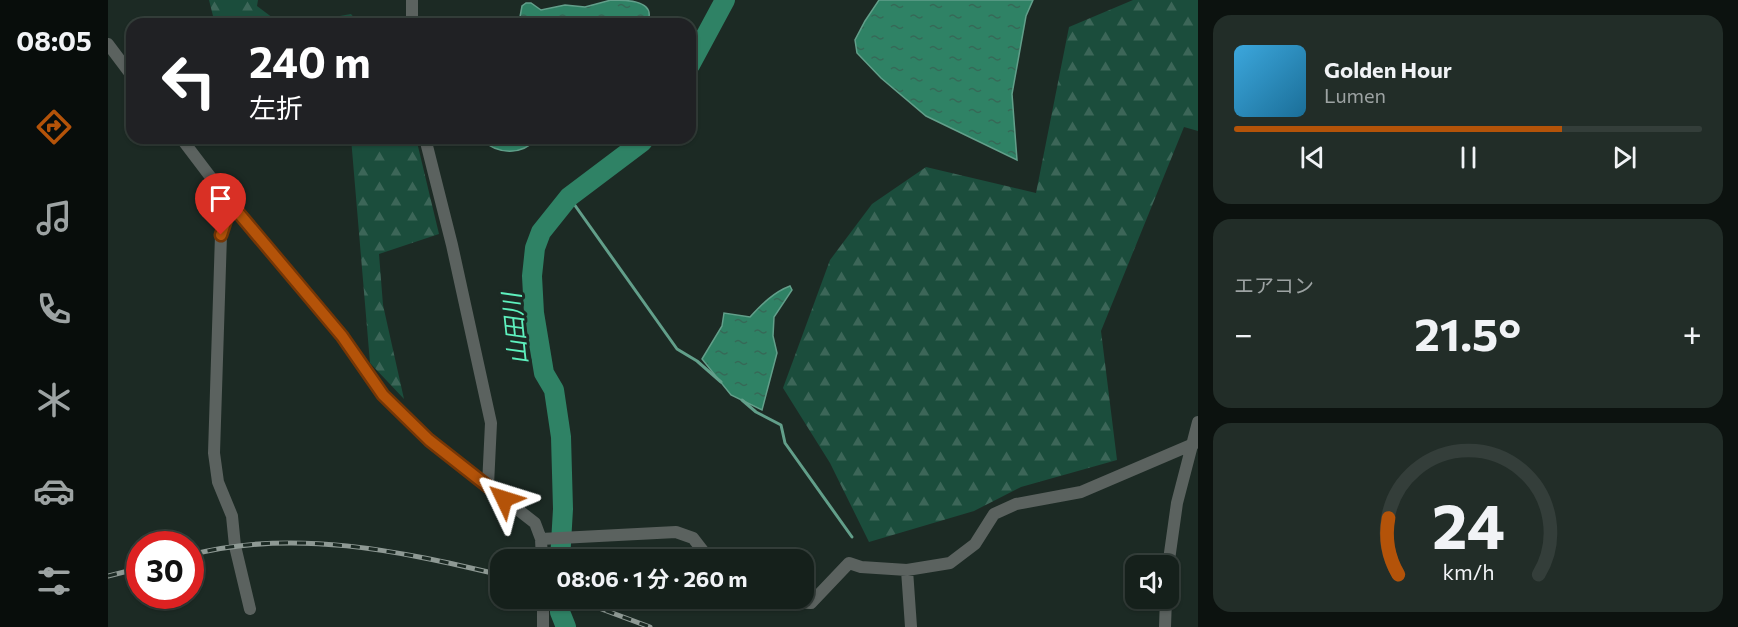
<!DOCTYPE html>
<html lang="ja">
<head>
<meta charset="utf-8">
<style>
  :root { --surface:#15201b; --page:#222d28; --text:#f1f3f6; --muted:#9da3a3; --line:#343e3a; --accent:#b45309 }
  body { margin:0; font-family:Commissioner,"Noto Sans JP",sans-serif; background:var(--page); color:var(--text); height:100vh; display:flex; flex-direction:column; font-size:22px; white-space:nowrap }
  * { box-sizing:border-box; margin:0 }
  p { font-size:20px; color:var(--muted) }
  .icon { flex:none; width:33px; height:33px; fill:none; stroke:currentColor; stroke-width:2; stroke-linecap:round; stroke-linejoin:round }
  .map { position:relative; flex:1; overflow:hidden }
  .drawer { display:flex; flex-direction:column; gap:15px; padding:15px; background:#0c120f; width:540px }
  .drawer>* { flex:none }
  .hud { position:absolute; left:18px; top:18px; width:570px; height:126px; border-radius:18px; box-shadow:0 2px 4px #0004,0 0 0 2px var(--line); background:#202124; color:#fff; overflow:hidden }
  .buttons { position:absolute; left:1017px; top:555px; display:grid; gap:12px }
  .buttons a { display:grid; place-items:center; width:54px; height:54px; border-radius:12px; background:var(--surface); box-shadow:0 2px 4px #0004,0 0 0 2px var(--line); font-size:30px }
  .speed { position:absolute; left:18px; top:531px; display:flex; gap:12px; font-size:30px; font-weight:700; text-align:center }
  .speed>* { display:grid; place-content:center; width:78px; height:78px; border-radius:50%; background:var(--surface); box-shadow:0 2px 4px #0004,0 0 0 2px var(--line); line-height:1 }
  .speed .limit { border:9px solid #d22; background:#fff; color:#111 }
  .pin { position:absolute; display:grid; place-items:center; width:51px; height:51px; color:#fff; margin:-62px -26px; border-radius:50% 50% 50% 0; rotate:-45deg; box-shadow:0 0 6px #0007 }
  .pin .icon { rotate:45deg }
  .me { position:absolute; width:66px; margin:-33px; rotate:311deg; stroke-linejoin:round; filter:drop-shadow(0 0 4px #0008) }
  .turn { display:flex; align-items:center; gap:21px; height:126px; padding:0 24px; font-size:27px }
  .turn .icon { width:78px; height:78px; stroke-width:2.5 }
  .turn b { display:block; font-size:42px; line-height:51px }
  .big { font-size:45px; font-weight:700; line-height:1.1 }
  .drawer .card { flex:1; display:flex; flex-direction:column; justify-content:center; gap:9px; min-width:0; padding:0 21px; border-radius:18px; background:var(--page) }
  .drawer .dial { align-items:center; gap:0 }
  .dial svg { height:156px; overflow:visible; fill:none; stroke:var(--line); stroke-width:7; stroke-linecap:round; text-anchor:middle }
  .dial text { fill:var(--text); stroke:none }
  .song { display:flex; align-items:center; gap:18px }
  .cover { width:72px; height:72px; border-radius:9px; background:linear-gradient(135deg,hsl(200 70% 55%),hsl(200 70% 35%)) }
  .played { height:6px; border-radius:3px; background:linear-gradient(90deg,var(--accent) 70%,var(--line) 70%) }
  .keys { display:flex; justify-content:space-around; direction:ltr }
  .heat { display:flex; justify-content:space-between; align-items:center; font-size:33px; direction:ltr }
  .trip { position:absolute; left:382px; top:549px; width:324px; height:60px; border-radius:18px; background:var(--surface); box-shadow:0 2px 4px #0004,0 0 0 2px var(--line); font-weight:700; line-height:60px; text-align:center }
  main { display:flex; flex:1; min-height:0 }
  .tab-bar { display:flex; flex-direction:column; width:108px; justify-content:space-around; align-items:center; background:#080d0b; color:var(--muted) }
  .tab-bar .icon { width:42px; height:42px }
  .tab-bar .selected { color:var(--accent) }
  .tab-bar b { font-size:27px; color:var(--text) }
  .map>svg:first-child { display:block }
  .forest { fill:url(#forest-firs) }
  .water { fill:url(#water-ripples); stroke:#629f8a; stroke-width:1.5 }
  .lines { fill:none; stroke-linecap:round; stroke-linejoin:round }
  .stream { stroke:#629f8a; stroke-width:3 }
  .river { stroke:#2f8265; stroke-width:20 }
  .minor { stroke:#5b625f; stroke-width:12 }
  .rail-casing { stroke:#8e9994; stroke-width:5 }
  .rail { stroke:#1c2a24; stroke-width:3; stroke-dasharray:9; stroke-linecap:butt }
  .route-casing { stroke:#753606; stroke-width:15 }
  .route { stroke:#b45309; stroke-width:10 }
  .labels { text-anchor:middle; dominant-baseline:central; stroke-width:6; stroke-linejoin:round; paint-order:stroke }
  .water-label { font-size:24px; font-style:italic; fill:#5ef1be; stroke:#1c2a24 }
</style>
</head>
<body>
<main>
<nav class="tab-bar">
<b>08:05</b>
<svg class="icon selected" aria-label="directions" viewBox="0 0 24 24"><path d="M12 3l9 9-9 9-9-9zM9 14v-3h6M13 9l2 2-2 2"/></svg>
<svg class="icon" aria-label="music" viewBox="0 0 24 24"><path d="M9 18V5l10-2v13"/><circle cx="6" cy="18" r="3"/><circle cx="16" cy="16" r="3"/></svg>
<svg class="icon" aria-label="phone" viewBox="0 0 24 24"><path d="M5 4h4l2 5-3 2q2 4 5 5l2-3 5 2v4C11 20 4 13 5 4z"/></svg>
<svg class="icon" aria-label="climate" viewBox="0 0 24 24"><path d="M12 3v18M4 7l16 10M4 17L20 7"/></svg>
<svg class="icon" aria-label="car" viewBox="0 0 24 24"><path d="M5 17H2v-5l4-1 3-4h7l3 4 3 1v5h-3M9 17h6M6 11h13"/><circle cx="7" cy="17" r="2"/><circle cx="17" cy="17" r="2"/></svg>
<svg class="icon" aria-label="filters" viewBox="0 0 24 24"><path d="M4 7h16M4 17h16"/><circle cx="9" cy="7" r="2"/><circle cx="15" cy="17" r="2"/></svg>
</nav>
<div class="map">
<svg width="1090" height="627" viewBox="0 0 1090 627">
  <defs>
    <pattern id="forest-firs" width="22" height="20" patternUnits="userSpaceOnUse" patternTransform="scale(1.5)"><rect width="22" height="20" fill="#1b4d3c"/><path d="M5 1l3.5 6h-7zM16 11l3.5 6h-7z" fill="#3c6658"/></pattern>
    <pattern id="water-ripples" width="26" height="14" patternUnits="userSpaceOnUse" patternTransform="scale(1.5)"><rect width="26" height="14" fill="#2f8265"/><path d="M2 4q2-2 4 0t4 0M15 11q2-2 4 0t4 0" fill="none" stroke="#366957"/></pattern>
  </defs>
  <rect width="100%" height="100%" fill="#1c2a24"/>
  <path class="forest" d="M 101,0 L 150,0 L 149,6 L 173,24 L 107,24 Z
    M 1025,0 L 1090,0 L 1090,131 L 1076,127 L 993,331 L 1009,460 L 913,487 L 866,511 L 761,542 L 722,463 L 675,388 L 722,260 L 764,204 L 818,167 L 928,193 L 961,27 Z
    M 243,14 L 251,24 L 187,24 Z
    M 243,138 L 308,138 L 331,234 L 271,254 L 275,305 L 296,399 L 262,363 Z"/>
  <path class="water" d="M 503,0 C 517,0 544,0 541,17 L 551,24 L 409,24 L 412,17 L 414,6 L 418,3 L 423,3 L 433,10 L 457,5 L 477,7 Z
    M 771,0 L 925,0 L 918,16 L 904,94 L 909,160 L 818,116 L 773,78 L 749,53 L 747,40 L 757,21 Z
    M 370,138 L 431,138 C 411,157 391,155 370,138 Z
    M 682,286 L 684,290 L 666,317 L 665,336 L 669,353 L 654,410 L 623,395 L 594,359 L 614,326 L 616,313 L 642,317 C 654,304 666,292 682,286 Z"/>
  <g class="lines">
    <path class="stream" d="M 461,197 L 569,349 L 589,361 L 613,382
      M 634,400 L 648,412 L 673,425 L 677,443 L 744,537"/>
    <path class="river" d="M 582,65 L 617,0
      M 452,560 L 455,509 L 453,437 L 446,390 L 436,373 L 426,313 L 424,276 L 427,248 L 433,232 L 461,197 L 534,142 L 537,138
      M 451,598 L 452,612 L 458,627"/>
    <path class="minor" d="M 304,0 L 304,24
      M 0,44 L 24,76
      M 73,138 L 123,204 L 234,336 L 275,395 L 321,440 L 427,523 L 433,539 L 434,560
      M 317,138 L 344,245 L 383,423 L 380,485
      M 123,204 L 113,235 L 106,453 L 110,482 L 124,516 L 127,546 L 142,609
      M 433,539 L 568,532 L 585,538 L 602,560
      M 1060,567 L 1069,503 L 1090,422
      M 799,570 L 803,627
      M 435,598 L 435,627
      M 675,598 L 681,602 L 703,603 L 741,563 L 753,567 L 799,570 L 842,563 L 867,544 L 886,514 L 908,504 L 973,492 L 1090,442
      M 1057,627 L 1058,598"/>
    <defs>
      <path id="rail" d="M 82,555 C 186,528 292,551 393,575
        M 0,576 L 32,568
        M 464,598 L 542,627"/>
    </defs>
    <use href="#rail" class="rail-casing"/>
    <use href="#rail" class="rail"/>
  </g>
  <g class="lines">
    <defs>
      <path id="route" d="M 113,235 L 123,204 L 234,336 L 275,395 L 321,440 L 396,499"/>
    </defs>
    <use href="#route" class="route-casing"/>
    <use href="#route" class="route"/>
  </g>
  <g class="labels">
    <g class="water-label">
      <text transform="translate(406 329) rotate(-96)">山田川</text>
    </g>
  </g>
</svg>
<div class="buttons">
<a><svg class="icon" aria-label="sound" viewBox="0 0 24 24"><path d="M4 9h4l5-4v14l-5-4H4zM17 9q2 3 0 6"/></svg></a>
</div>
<div class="speed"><div class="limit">30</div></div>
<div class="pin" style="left:113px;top:235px;background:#d93025"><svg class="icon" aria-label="arrive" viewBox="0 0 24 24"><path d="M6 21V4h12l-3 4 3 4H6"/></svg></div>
<svg class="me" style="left:396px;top:499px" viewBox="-20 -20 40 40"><path d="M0-17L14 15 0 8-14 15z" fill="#b45309" stroke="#fff" stroke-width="4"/></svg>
<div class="trip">08:06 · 1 分 · 260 m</div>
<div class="hud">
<div class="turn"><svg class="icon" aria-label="left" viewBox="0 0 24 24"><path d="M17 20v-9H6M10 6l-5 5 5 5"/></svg><div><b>240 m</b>左折</div></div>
</div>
</div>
<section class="drawer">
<div class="card">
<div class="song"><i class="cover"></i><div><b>Golden Hour</b><p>Lumen</p></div></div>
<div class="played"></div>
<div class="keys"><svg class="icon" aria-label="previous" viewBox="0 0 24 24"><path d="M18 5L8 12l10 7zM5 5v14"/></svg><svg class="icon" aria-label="pause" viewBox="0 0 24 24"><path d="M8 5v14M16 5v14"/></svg><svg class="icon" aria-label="next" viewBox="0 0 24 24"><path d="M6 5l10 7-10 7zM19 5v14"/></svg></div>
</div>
<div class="card"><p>エアコン</p>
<div class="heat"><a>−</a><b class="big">21.5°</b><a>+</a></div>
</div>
<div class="card dial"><svg viewBox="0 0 100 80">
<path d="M14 69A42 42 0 1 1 86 69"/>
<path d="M14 69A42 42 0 0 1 9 40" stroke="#b45309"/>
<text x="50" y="56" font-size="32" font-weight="700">24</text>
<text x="50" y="72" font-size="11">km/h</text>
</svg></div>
</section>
</main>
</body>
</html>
